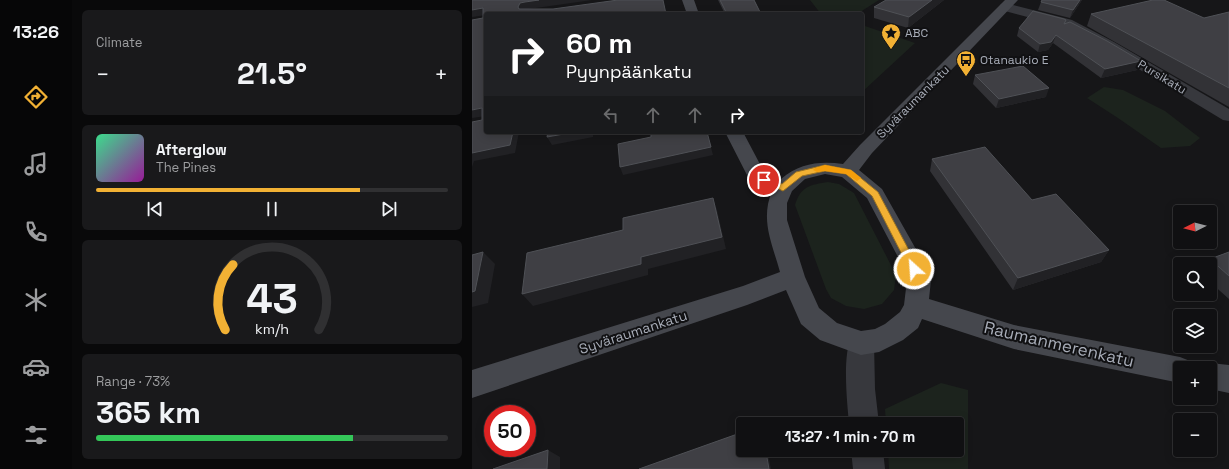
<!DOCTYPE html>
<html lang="en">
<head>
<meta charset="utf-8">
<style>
  :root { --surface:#101012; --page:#19191b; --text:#f1f3f6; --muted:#9c9d9f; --line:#303032; --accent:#f2b134 }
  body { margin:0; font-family:"Space Grotesk",sans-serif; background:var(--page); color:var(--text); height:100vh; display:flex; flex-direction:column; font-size:15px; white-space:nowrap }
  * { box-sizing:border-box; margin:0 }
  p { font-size:13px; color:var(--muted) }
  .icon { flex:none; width:22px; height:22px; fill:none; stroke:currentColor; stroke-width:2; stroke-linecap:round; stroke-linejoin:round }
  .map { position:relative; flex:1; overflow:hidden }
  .drawer { display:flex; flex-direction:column; gap:10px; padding:10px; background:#09090a; width:400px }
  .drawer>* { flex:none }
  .guide { position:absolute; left:12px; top:12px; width:380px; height:122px; border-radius:4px; box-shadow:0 2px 10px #0003,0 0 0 1px var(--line); background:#202124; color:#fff; overflow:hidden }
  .needle { width:26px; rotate:264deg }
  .fabs { position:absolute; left:701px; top:205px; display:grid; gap:8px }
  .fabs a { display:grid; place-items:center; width:44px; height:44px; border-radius:4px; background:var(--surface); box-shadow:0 2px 10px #0003,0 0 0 1px var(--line); font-size:20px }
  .speed { position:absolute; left:12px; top:405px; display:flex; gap:8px; font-size:20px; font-weight:700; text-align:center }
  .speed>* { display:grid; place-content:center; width:52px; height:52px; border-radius:50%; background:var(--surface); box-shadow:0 2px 10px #0003,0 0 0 1px var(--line); line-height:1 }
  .speed .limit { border:6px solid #d22; background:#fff; color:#111 }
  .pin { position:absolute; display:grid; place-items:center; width:34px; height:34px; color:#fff; margin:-17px; border:2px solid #fff; border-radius:50%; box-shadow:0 1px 4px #0007 }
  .me { position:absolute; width:44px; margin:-22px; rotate:334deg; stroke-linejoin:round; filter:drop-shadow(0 0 3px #0008) }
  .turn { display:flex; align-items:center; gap:14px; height:84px; padding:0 16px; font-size:18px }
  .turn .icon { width:52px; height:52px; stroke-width:2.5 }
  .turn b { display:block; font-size:28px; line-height:34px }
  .lanes { display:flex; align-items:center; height:38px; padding:0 16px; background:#0003; justify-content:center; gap:20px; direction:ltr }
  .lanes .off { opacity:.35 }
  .big { font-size:30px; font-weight:700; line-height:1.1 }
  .drawer .tile { flex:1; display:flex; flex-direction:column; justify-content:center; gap:6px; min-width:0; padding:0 14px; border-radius:6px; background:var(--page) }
  .drawer .dial { align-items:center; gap:0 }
  .dial svg { height:104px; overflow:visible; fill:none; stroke:var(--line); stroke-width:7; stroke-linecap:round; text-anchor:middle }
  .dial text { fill:var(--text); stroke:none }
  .song { display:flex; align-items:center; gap:12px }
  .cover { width:48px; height:48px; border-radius:6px; background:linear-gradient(135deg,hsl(150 70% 55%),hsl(300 70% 35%)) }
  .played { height:4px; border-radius:2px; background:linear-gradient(90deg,var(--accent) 75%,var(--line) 75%) }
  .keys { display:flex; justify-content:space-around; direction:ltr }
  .heat { display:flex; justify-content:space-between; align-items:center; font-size:22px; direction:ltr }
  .charge { height:6px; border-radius:3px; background:linear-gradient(90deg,#34c759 73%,var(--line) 0) }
  .trip { position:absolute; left:264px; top:417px; width:228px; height:40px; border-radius:4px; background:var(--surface); box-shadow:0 2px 10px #0003,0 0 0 1px var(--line); font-weight:700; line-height:40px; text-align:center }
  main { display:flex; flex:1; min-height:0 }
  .dock { display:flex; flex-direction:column; width:72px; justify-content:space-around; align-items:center; background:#060607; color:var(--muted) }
  .dock .icon { width:28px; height:28px }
  .dock .selected { color:var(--accent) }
  .dock b { font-size:18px; color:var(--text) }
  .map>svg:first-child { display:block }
  .green { fill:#1c231d }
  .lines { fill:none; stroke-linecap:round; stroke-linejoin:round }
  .street { fill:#37383d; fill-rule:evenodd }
  .secondary { fill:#45474d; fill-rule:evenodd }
  .wall { fill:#323236 }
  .shaded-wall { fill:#212124 }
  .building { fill:#3f3f44; stroke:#4f5156 }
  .route { fill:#f2b134; stroke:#9d7322 }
  .slow { fill:#f59e0b }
  .labels { text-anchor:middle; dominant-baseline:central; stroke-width:4; stroke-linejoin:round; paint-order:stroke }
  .far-poi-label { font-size:12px; fill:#a8adb8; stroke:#111113; text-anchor:start }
  .far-street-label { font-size:12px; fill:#a8adb8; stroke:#111113 }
  .street-label { font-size:14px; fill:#a8adb8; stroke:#111113 }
  .near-street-label { font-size:17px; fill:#a8adb8; stroke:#111113 }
</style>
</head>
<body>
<main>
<nav class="dock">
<b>13:26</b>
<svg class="icon selected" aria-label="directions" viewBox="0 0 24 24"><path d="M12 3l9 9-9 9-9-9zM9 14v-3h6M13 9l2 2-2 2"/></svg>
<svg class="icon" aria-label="music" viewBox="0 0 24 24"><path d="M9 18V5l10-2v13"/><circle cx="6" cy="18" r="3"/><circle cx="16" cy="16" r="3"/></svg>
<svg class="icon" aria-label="phone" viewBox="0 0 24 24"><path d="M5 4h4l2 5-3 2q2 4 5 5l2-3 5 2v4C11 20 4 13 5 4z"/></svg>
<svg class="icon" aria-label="climate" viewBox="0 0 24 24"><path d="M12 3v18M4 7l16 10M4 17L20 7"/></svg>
<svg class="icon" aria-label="car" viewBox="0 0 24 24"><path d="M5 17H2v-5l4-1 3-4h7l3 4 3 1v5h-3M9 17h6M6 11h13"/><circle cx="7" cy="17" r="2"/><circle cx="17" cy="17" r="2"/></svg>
<svg class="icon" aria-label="filters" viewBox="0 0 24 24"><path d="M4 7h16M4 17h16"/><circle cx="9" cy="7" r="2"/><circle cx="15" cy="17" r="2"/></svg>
</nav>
<section class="drawer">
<div class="tile"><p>Climate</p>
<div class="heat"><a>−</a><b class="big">21.5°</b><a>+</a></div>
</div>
<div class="tile">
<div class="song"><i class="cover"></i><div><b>Afterglow</b><p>The Pines</p></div></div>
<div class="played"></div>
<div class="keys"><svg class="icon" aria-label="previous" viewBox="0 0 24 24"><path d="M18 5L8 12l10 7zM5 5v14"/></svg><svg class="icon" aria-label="pause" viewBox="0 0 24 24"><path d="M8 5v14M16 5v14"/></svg><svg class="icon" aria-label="next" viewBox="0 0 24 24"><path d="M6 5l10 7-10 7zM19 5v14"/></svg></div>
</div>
<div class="tile dial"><svg viewBox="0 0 100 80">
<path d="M14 69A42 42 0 1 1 86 69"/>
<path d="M14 69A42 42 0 0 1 20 19" stroke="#f2b134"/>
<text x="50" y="56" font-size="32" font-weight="700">43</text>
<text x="50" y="72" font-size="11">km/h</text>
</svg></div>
<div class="tile"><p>Range · 73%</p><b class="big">365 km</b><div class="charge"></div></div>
</section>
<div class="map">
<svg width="757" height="469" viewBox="0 0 757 469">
  <rect width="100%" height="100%" fill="#161618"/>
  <path class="green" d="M 338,0 L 407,0 L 385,14 L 349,14 Z
    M 390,25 L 443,43 L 390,92 Z
    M 632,87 L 651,90 L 693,111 L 728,138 L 718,146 L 689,148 L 646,118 L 615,98 Z
    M 356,182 L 367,184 L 382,193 L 424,275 L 422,290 L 410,304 L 392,309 L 374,306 L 359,298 L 354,289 L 323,205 C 329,186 338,185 356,182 Z
    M 469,383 L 496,390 L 496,469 L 417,469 L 416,450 L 485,450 L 485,424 L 414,424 L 413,409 Z"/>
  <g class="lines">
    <path class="street" d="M 533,3 L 600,20 L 642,42 L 757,109 L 757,121 L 751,120 L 632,48 L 590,26 L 529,10 L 527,7 L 529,4 Z
      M 389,331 L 398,334 L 402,343 L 403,389 L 407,424 L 377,424 C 375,400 370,356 380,334 Z
      M 379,450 L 411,450 L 413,469 L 381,469 Z"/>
    <path class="secondary" d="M 210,0 L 222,0 L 227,14 L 215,14 Z
      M 533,0 L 546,0 L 400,153 L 387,170 L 410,189 L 445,251 L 459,280 L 457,299 L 542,325 L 708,357 L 718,361 L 721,368 L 708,368 L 708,383 L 542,349 L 450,319 L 446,328 L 431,340 L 407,352 L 389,355 L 348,340 L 329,324 L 314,290 L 275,305 L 0,398 L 0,370 L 271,286 L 308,272 C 300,243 288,220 300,191 L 276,177 L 253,132 L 271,132 L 290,168 L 309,179 C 328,163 348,161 371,164 L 388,145 ZM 353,174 L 370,177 L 395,198 L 426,257 L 435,280 L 432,305 L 428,312 L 413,324 L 403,329 L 389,331 L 365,323 L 347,308 L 333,277 L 315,220 L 315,203 L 320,191 L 333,179 Z
      M 738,363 L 757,365 L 757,393 L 738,389 L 738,368 L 727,368 Z"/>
  </g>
  <path class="wall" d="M 246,0 L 282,0 L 289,14 L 253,14 Z
    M 414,0 L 472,0 L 436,28 L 402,18 L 402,7 Z
    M 570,0 L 610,0 L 598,18 L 566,10 L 569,2 Z
    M 757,12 L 757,107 L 615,26 L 619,14 L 732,18 Z
    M 593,24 L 669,61 L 665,70 L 629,78 L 581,43 L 576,50 L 566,52 L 545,36 L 547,28 Z
    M 503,75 L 574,97 L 524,108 L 501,84 Z
    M 460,159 L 560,200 L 637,250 L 629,262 L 541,290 L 458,171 Z
    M 757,252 L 757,299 L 738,282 L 738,264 L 732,264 L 738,259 Z"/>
  <path class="shaded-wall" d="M 67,0 L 120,0 L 57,9 L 49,14 L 46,7 L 48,3 L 53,2 Z
    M 460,0 L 472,0 L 436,28 L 437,17 Z
    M 608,0 L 610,0 L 598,18 L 601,10 Z
    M 11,8 L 14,15 L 0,17 L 0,10 Z
    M 133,12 L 134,14 L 122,14 Z
    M 584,35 L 581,43 L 576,50 L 566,52 L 568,44 Z
    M 669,61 L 665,70 L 629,78 L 633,69 Z
    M 577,88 L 574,97 L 524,108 L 527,99 Z
    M 10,108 L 14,116 L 0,118 L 0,110 Z
    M 41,132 L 47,132 L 43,153 L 2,161 L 0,167 L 0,153 Z
    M 103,132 L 121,132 L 121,137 L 80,145 L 75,137 Z
    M 235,132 L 241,155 L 151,175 L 148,167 Z
    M 241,198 L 245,210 L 254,249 L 176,269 L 176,275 L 61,306 L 50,294 L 169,257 Z
    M 637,250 L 629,262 L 541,290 L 546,278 Z
    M 11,252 L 23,264 L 16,303 L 0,307 L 0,292 Z
    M 76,450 L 88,457 L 88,469 L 75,469 Z
    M 294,452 L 297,459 L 299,469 L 297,469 Z"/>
  <path class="building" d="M 0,0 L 67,0 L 53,2 L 48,3 L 46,7 L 47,9 L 81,9 L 146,0 L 191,0 L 194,14 L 162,14 L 162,13 L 157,14 L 133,14 L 133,12 L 122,14 L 14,14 L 14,132 L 41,132 L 38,145 L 0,153 L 0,122 L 10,120 L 10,108 L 0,110 L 0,20 L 11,18 L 11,8 L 0,10 Z
    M 248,0 L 282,0 L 289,14 L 255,14 Z
    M 414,0 L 460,0 L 437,17 L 402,7 Z
    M 570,0 L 608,0 L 601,10 L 569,2 Z
    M 681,0 L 692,0 L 732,18 L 757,12 L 757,88 L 619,14 Z
    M 561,11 L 592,19 L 594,20 L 592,24 L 598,22 L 635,41 L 669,61 L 633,69 L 584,35 L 579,42 L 568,44 L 547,28 Z
    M 551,66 L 577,88 L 527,99 L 503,75 Z
    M 76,132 L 103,132 L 75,137 Z
    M 179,132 L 235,132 L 239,147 L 148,167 L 146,144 L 179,137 Z
    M 513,147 L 560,200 L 584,194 L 637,250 L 546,278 L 460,159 Z
    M 241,198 L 250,237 L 169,257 L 169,264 L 50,294 L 55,253 L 151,230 L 151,218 Z
    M 11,252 L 3,291 L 0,292 L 0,255 Z
    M 757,252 L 757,276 L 738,259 Z
    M 271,432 L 271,450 L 292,450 L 294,452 L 297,469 L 167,469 Z
    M 76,450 L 75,469 L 21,469 Z"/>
  <path class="route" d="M 353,165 L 379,170 L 406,192 L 447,269 L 446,272 L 439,272 L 400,196 L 374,174 L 353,171 L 330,176 L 311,191 L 288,180 L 292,177 L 310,184 L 324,172 Z"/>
  <path class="slow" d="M 353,165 L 379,170 L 389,178 L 385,181 L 374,174 L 353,171 L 345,172 L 341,170 L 343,168 Z"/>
  <defs>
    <symbol id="sight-pin" viewBox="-11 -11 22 30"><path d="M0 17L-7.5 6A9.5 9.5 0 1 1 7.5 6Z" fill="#f2b134" stroke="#111113"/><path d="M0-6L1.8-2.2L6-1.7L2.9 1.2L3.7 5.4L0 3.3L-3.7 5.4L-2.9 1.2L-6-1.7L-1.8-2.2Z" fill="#111"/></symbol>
    <symbol id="bus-pin" viewBox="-11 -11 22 30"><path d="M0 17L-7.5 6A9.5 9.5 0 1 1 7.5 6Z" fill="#f2b134" stroke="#111113"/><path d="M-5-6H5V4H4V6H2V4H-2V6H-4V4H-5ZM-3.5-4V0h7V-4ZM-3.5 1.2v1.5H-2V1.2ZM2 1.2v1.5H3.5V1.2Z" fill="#111"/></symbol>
  </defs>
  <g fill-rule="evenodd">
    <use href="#sight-pin" x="408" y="22" width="22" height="30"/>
    <use href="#bus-pin" x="483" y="49" width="22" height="30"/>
  </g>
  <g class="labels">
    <g class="far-poi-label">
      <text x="433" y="33">ABC</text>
      <text x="508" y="60">Otanaukio E</text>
    </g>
    <g class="far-street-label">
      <text transform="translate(690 77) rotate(31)">Pursikatu</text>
      <text transform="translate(441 102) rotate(-45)">Syväraumankatu</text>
    </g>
    <g class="street-label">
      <text transform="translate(161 332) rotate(-18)">Syväraumankatu</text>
    </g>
    <g class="near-street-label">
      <text transform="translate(587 344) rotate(13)">Raumanmerenkatu</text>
    </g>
  </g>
</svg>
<div class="fabs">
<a><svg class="needle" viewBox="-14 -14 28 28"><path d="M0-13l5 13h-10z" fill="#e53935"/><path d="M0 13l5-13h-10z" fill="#9c9d9f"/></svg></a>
<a><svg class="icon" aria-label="search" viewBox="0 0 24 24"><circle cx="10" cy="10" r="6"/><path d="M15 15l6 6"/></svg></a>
<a><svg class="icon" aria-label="layers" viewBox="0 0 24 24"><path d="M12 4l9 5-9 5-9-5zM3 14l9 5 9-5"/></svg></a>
<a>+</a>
<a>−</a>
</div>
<div class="speed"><div class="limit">50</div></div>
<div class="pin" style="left:292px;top:180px;background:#d93025"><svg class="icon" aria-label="arrive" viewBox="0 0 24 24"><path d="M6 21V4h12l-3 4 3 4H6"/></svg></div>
<svg class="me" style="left:442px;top:269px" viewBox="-20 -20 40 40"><circle r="17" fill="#f2b134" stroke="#fff" stroke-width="3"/><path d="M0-11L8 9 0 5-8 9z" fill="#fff"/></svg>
<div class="trip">13:27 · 1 min · 70 m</div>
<div class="guide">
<div class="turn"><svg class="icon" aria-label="right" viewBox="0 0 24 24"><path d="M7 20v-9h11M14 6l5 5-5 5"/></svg><div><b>60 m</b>Pyynpäänkatu</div></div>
<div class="lanes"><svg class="icon off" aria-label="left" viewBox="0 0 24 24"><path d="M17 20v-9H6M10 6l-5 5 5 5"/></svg><svg class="icon off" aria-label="ahead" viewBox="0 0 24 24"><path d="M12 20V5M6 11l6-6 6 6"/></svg><svg class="icon off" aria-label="ahead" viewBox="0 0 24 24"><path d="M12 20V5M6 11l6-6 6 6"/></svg><svg class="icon" aria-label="right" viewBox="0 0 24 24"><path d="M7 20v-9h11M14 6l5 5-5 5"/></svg></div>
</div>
</div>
</main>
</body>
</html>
